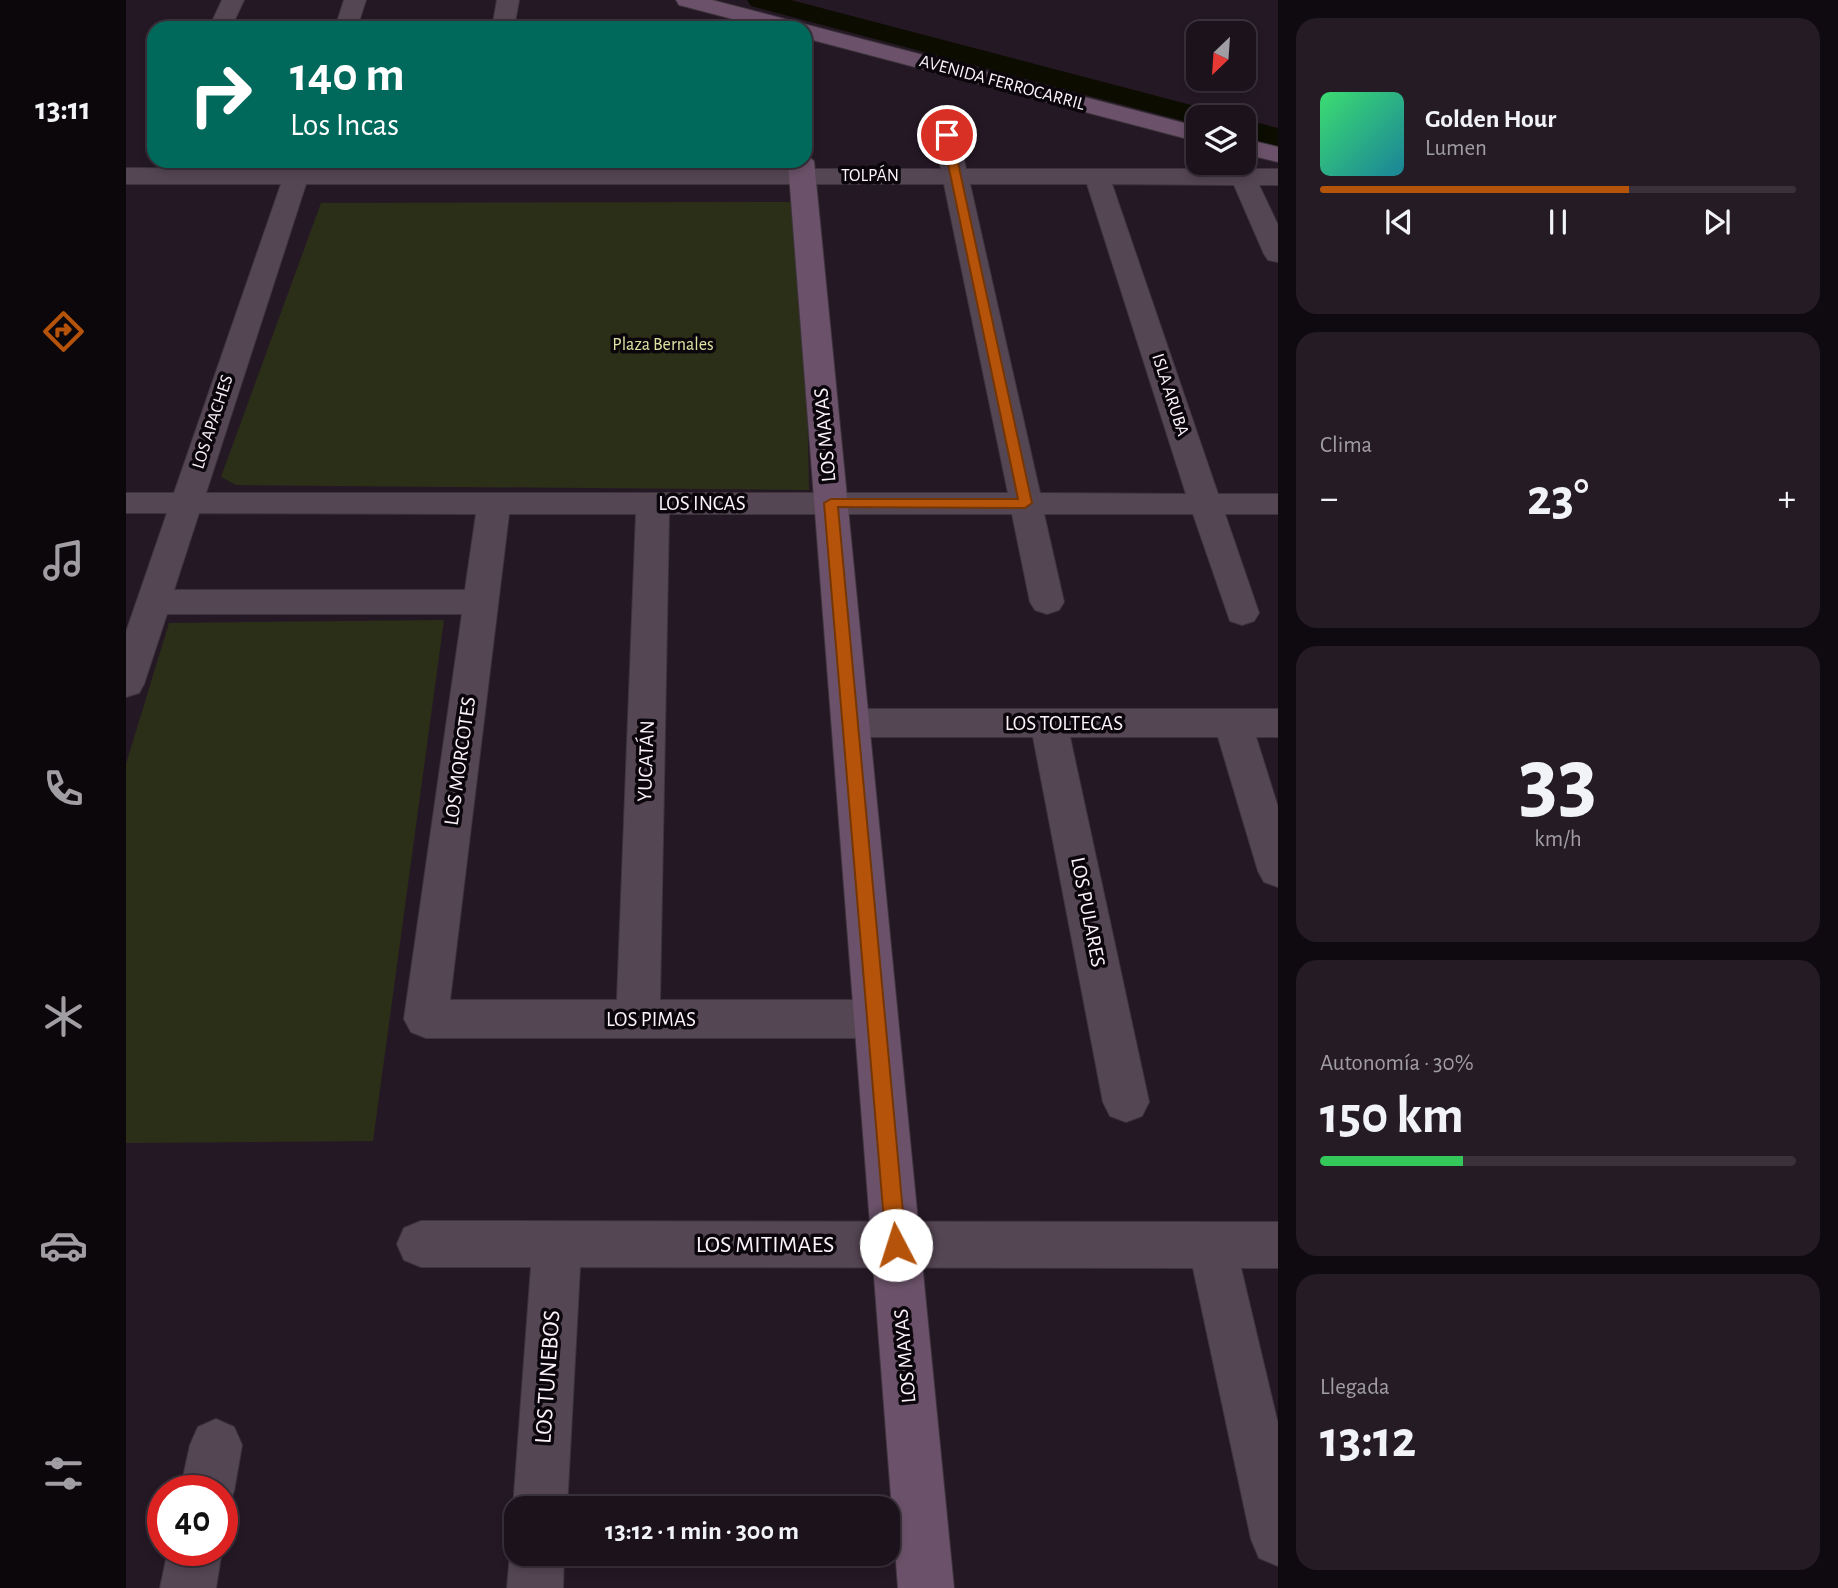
<!DOCTYPE html>
<html lang="es">
<head>
<meta charset="utf-8">
<style>
  :root { --surface:#1c121c; --page:#251b25; --text:#f1f3f6; --muted:#a09ea3; --line:#3a323b; --accent:#b45309 }
  body { margin:0; font-family:"Alegreya Sans",sans-serif; background:var(--page); color:var(--text); height:100vh; display:flex; flex-direction:column; font-size:26px; white-space:nowrap }
  * { box-sizing:border-box; margin:0 }
  p { font-size:23px; color:var(--muted) }
  .icon { flex:none; width:38px; height:38px; fill:none; stroke:currentColor; stroke-width:2; stroke-linecap:round; stroke-linejoin:round }
  .map { position:relative; flex:1; overflow:hidden }
  .details { display:flex; flex-direction:column; gap:18px; padding:18px; background:#0f0a0f; width:560px }
  .details>* { flex:none }
  .guide { position:absolute; left:21px; top:21px; width:665px; height:147px; border-radius:21px; box-shadow:0 4px 10px #0003,0 0 0 2px var(--line); background:#00695c; color:#fff; overflow:hidden }
  .needle { width:46px; rotate:205deg }
  .buttons { position:absolute; left:1060px; top:21px; display:grid; gap:14px }
  .buttons a { display:grid; place-items:center; width:70px; height:70px; border-radius:14px; background:var(--surface); box-shadow:0 4px 10px #0003,0 0 0 2px var(--line); font-size:35px }
  .speed { position:absolute; left:21px; top:1475px; display:flex; gap:14px; font-size:35px; font-weight:700; text-align:center }
  .speed>* { display:grid; place-content:center; width:91px; height:91px; border-radius:50%; background:var(--surface); box-shadow:0 4px 10px #0003,0 0 0 2px var(--line); line-height:1 }
  .speed .limit { border:10px solid #d22; background:#fff; color:#111 }
  .pin { position:absolute; display:grid; place-items:center; width:60px; height:60px; color:#fff; margin:-30px; border:4px solid #fff; border-radius:50%; box-shadow:0 2px 7px #0007 }
  .me { position:absolute; width:77px; margin:-38px; rotate:355deg; stroke-linejoin:round; filter:drop-shadow(0 0 5px #0008) }
  .turn { display:flex; align-items:center; gap:24px; height:147px; padding:0 28px; font-size:32px }
  .turn .icon { width:91px; height:91px; stroke-width:2.5 }
  .turn b { display:block; font-size:49px; line-height:60px }
  .big { font-size:52px; font-weight:600; line-height:1.1 }
  .details .widget { flex:1; display:flex; flex-direction:column; justify-content:center; gap:10px; min-width:0; padding:0 24px; border-radius:21px; background:var(--page) }
  .details .dial { align-items:center; gap:0 }
  .dial b { font-size:91px; line-height:1 }
  .song { display:flex; align-items:center; gap:21px }
  .cover { width:84px; height:84px; border-radius:10px; background:linear-gradient(135deg,hsl(140 70% 55%),hsl(190 70% 35%)) }
  .played { height:7px; border-radius:4px; background:linear-gradient(90deg,var(--accent) 65%,var(--line) 65%) }
  .keys { display:flex; justify-content:space-around; direction:ltr }
  .heat { display:flex; justify-content:space-between; align-items:center; font-size:38px; direction:ltr }
  .charge { height:10px; border-radius:5px; background:linear-gradient(90deg,#34c759 30%,var(--line) 0) }
  .trip { position:absolute; left:378px; top:1496px; width:396px; height:70px; border-radius:21px; background:var(--surface); box-shadow:0 4px 10px #0003,0 0 0 2px var(--line); font-weight:600; line-height:70px; text-align:center }
  main { display:flex; flex:1; min-height:0 }
  .dock { display:flex; flex-direction:column; width:126px; justify-content:space-around; align-items:center; background:#0b070b; color:var(--muted) }
  .dock .icon { width:49px; height:49px }
  .dock .on { color:var(--accent) }
  .dock b { font-size:32px; color:var(--text) }
  .map>svg:first-child { display:block }
  .green { fill:#2c2f17 }
  .lines { fill:none; stroke-linecap:round; stroke-linejoin:round }
  .canal { fill:#0c0d00; fill-rule:evenodd }
  .street-casing { stroke:#3d343d; stroke-width:2 }
  .secondary-casing { stroke:#3d343d; stroke-width:2 }
  .street { fill:#554654; fill-rule:evenodd }
  .secondary { fill:#6b526a; fill-rule:evenodd }
  .route { fill:#b45309; stroke:#753606; stroke-width:2 }
  .labels { text-anchor:middle; dominant-baseline:central; stroke-width:7; stroke-linejoin:round; paint-order:stroke }
  .far-street-label { font-size:18px; fill:#fbf2fa; stroke:#0b060b }
  .far-park-label { font-size:18px; fill:#dce4a2; stroke:#0b060b }
  .street-label { font-size:21px; fill:#fbf2fa; stroke:#0b060b }
  .near-street-label { font-size:24px; fill:#fbf2fa; stroke:#0b060b }
</style>
</head>
<body>
<main>
<nav class="dock">
<b>13:11</b>
<svg class="icon on" aria-label="directions" viewBox="0 0 24 24"><path d="M12 3l9 9-9 9-9-9zM9 14v-3h6M13 9l2 2-2 2"/></svg>
<svg class="icon" aria-label="music" viewBox="0 0 24 24"><path d="M9 18V5l10-2v13"/><circle cx="6" cy="18" r="3"/><circle cx="16" cy="16" r="3"/></svg>
<svg class="icon" aria-label="phone" viewBox="0 0 24 24"><path d="M5 4h4l2 5-3 2q2 4 5 5l2-3 5 2v4C11 20 4 13 5 4z"/></svg>
<svg class="icon" aria-label="climate" viewBox="0 0 24 24"><path d="M12 3v18M4 7l16 10M4 17L20 7"/></svg>
<svg class="icon" aria-label="car" viewBox="0 0 24 24"><path d="M5 17H2v-5l4-1 3-4h7l3 4 3 1v5h-3M9 17h6M6 11h13"/><circle cx="7" cy="17" r="2"/><circle cx="17" cy="17" r="2"/></svg>
<svg class="icon" aria-label="filters" viewBox="0 0 24 24"><path d="M4 7h16M4 17h16"/><circle cx="9" cy="7" r="2"/><circle cx="15" cy="17" r="2"/></svg>
</nav>
<div class="map">
<svg width="1152" height="1588" viewBox="0 0 1152 1588">
  <rect width="100%" height="100%" fill="#251825"/>
  <path class="green" d="M 677,202 L 683,490 L 110,485 L 95,477 L 195,203 Z
    M 318,620 L 247,1141 L 0,1143 L 0,764 L 43,623 Z"/>
  <g class="lines">
    <path class="canal" d="M 621,0 L 665,0 L 1088,111 L 1093,117 L 1073,117 L 1073,125 L 625,6 Z
      M 1118,119 L 1152,128 L 1152,146 L 1118,137 Z"/>
    <defs>
      <path id="street" d="M 96,0 L 118,0 L 105,28 L 83,28 Z
        M 218,0 L 240,0 L 231,28 L 209,28 Z
        M 371,0 L 393,0 L 388,28 L 366,28 Z
        M 816,108 L 825,110 L 828,115 L 840,169 L 1152,169 L 1152,185 L 1133,185 L 1152,225 L 1152,262 L 1142,260 L 1138,254 L 1108,185 L 986,184 L 1092,494 L 1152,494 L 1152,514 L 1099,514 L 1133,613 L 1128,621 L 1116,625 L 1104,621 L 1067,514 L 918,514 L 938,602 L 933,610 L 921,614 L 909,610 L 904,602 L 886,514 L 543,514 L 534,1000 L 750,1000 L 765,1006 L 772,1019 L 765,1032 L 750,1038 L 300,1038 L 285,1032 L 278,1019 L 336,614 L 41,614 L 18,684 L 13,693 L 0,697 L 0,632 L 41,513 L 0,513 L 0,493 L 48,493 L 155,184 L 0,184 L 0,168 L 160,169 L 162,161 L 188,161 L 185,169 L 815,169 L 804,115 L 807,110 ZM 180,184 L 818,184 L 882,493 L 80,493 ZM 844,184 L 961,184 L 1060,494 L 914,493 ZM 73,513 L 350,514 L 339,590 L 48,590 ZM 383,514 L 510,514 L 491,1000 L 324,1000 Z
        M 724,709 L 1152,709 L 1152,737 L 1130,737 L 1152,807 L 1152,887 L 1138,882 L 1132,871 L 1092,737 L 944,737 L 1023,1102 L 1016,1116 L 1000,1122 L 984,1116 L 977,1102 L 907,737 L 724,737 L 711,733 L 706,723 L 711,713 Z
        M 295,1221 L 1152,1222 L 1152,1268 L 1115,1268 L 1152,1424 L 1152,1566 L 1133,1558 L 1125,1539 L 1067,1268 L 454,1267 L 441,1508 L 390,1508 L 390,1515 L 387,1508 L 405,1267 L 295,1267 L 278,1260 L 271,1244 L 278,1228 Z
        M 90,1419 L 108,1427 L 116,1445 L 108,1491 L 100,1510 L 96,1511 L 96,1491 L 54,1491 L 64,1445 L 72,1427 Z
        M 390,1538 L 390,1554 L 438,1554 L 437,1588 L 381,1588 L 384,1554 Z
        M 42,1550 L 96,1550 L 90,1588 L 34,1588 Z"/>
      <path id="secondary" d="M 550,0 L 586,0 L 1073,127 L 1073,142 L 679,38 L 679,28 L 641,28 L 553,5 Z
        M 1118,139 L 1152,147 L 1152,162 L 1118,154 Z
        M 679,154 L 688,161 L 828,1588 L 772,1588 L 662,161 L 679,161 Z"/>
    </defs>
    <use href="#street" class="street-casing"/>
    <use href="#secondary" class="secondary-casing"/>
    <use href="#street" class="street"/>
    <use href="#secondary" class="secondary"/>
  </g>
  <path class="route" d="M 821,132 L 826,135 L 906,503 L 899,508 L 712,507 L 780,1245 L 777,1252 L 770,1255 L 763,1252 L 760,1245 L 698,503 L 705,499 L 892,499 L 816,135 Z"/>
  <g class="labels">
    <g class="far-street-label">
      <text transform="translate(876 83) rotate(15)">AVENIDA FERROCARRIL</text>
      <text x="744" y="176">TOLPÁN</text>
      <text transform="translate(1044 395) rotate(72)">ISLA ARUBA</text>
      <text transform="translate(87 422) rotate(-72)">LOS APACHES</text>
    </g>
    <g class="far-park-label">
      <text x="537" y="345">Plaza Bernales</text>
    </g>
    <g class="street-label">
      <text transform="translate(699 435) rotate(-95)">LOS MAYAS</text>
      <text x="576" y="503">LOS INCAS</text>
      <text x="938" y="723">LOS TOLTECAS</text>
      <text transform="translate(334 761) rotate(-82)">LOS MORCOTES</text>
      <text transform="translate(520 761) rotate(-88)">YUCATÁN</text>
      <text transform="translate(962 912) rotate(79)">LOS PULARES</text>
      <text x="525" y="1019">LOS PIMAS</text>
      <text transform="translate(779 1356) rotate(-95)">LOS MAYAS</text>
    </g>
    <g class="near-street-label">
      <text x="639" y="1245">LOS MITIMAES</text>
      <text transform="translate(422 1377) rotate(-86)">LOS TUNEBOS</text>
    </g>
  </g>
</svg>
<div class="buttons">
<a><svg class="needle" viewBox="-14 -14 28 28"><path d="M0-13l5 13h-10z" fill="#e53935"/><path d="M0 13l5-13h-10z" fill="#a09ea3"/></svg></a>
<a><svg class="icon" aria-label="layers" viewBox="0 0 24 24"><path d="M12 4l9 5-9 5-9-5zM3 14l9 5 9-5"/></svg></a>
</div>
<div class="speed"><div class="limit">40</div></div>
<div class="pin" style="left:821px;top:135px;background:#d93025"><svg class="icon" aria-label="arrive" viewBox="0 0 24 24"><path d="M6 21V4h12l-3 4 3 4H6"/></svg></div>
<svg class="me" style="left:770px;top:1245px" viewBox="-20 -20 40 40"><circle r="19" fill="#fff"/><path d="M0-13L10 11 0 6-10 11z" fill="#b45309"/></svg>
<div class="trip">13:12 · 1 min · 300 m</div>
<div class="guide">
<div class="turn"><svg class="icon" aria-label="right" viewBox="0 0 24 24"><path d="M7 20v-9h11M14 6l5 5-5 5"/></svg><div><b>140 m</b>Los Incas</div></div>
</div>
</div>
<section class="details">
<div class="widget">
<div class="song"><i class="cover"></i><div><b>Golden Hour</b><p>Lumen</p></div></div>
<div class="played"></div>
<div class="keys"><svg class="icon" aria-label="previous" viewBox="0 0 24 24"><path d="M18 5L8 12l10 7zM5 5v14"/></svg><svg class="icon" aria-label="pause" viewBox="0 0 24 24"><path d="M8 5v14M16 5v14"/></svg><svg class="icon" aria-label="next" viewBox="0 0 24 24"><path d="M6 5l10 7-10 7zM19 5v14"/></svg></div>
</div>
<div class="widget"><p>Clima</p>
<div class="heat"><a>−</a><b class="big">23°</b><a>+</a></div>
</div>
<div class="widget dial"><b>33</b><p>km/h</p></div>
<div class="widget"><p>Autonomía · 30%</p><b class="big">150 km</b><div class="charge"></div></div>
<div class="widget"><p>Llegada</p><b class="big">13:12</b></div>
</section>
</main>
</body>
</html>
